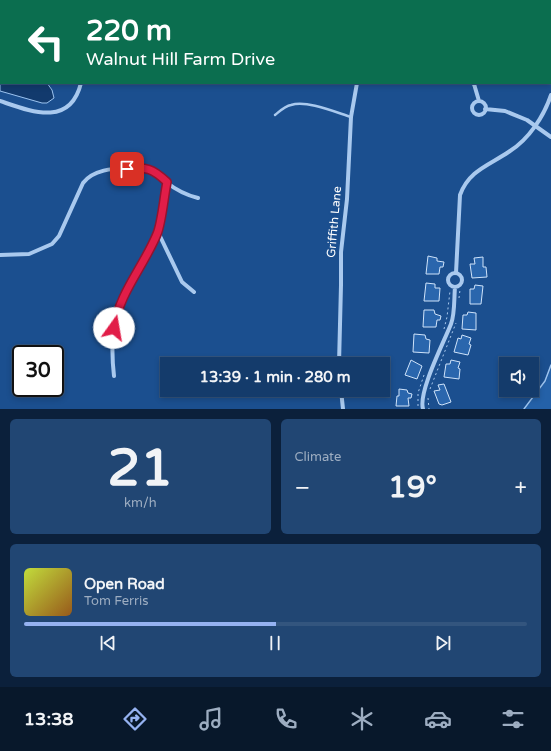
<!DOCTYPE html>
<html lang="en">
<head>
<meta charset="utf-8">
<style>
  :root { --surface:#143b6b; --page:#214673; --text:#f1f3f6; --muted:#9dadc1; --line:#33557e; --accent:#95b2f1 }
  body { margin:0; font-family:"Varela Round",sans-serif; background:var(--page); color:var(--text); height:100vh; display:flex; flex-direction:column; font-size:15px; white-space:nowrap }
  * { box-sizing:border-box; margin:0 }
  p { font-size:13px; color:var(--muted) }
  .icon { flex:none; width:22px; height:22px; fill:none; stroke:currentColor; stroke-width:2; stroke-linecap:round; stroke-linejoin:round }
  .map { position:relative; height:409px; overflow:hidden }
  .panel { display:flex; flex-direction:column; gap:10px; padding:10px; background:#0b203b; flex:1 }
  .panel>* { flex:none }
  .top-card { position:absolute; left:0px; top:0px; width:551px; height:84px; box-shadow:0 2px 6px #0003,0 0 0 1px var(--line); background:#0b6e4f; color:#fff; overflow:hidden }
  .buttons { position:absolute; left:499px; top:357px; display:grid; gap:8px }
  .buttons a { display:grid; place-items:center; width:40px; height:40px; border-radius:0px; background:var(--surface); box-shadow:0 2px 6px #0003,0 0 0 1px var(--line); font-size:20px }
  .speed { position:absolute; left:12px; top:345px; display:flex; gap:8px; font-size:20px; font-weight:700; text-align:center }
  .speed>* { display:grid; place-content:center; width:52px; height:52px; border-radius:50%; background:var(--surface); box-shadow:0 2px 6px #0003,0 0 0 1px var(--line); line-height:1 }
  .speed .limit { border:2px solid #111; border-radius:6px; background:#fff; color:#111 }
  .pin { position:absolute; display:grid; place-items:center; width:34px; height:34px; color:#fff; margin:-17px; border-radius:8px; box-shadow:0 2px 6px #0006 }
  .me { position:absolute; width:44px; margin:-22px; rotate:13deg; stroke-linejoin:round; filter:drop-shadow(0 0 3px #0008) }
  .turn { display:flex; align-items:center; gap:14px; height:84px; padding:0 20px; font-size:18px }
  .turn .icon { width:52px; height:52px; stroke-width:2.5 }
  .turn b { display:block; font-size:28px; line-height:34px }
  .big { font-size:30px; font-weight:700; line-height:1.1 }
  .panel .card { flex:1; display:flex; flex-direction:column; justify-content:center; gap:6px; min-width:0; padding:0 14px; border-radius:6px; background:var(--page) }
  .panel .dial { align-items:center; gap:0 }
  .dial b { font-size:52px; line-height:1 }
  .song { display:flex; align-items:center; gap:12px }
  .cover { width:48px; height:48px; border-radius:6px; background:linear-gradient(135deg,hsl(70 70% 55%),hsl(30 70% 35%)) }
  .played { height:4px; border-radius:2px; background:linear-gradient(90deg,var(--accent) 50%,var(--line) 50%) }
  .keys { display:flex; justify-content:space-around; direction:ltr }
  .heat { display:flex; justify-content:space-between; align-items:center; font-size:22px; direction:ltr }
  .panel .tiles { flex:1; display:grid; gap:10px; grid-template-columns:1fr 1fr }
  .card:last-child { grid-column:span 2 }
  .trip { position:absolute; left:160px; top:357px; width:230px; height:40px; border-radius:0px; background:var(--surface); box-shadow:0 2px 6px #0003,0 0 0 1px var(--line); font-weight:700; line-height:40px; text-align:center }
  .menu { display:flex; height:64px; justify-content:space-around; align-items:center; background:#08182b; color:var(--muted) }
  .menu .icon { width:28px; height:28px }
  .menu .selected { color:var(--accent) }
  .menu b { font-size:18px; color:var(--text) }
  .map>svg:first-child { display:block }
  .green { fill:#2461a8 }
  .water { fill:#123a6d; stroke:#9cc4f0 }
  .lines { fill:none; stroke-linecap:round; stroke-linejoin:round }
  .stream { stroke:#9cc4f0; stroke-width:1.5 }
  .building { fill:#2a66ad; stroke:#cfe3fa }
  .path { stroke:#a9c9ee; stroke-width:1; stroke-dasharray:2 3; stroke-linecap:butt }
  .lane { stroke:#a9c9ee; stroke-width:2.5 }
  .street { stroke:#a9c9ee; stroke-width:4 }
  .route-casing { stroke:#92132f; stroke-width:10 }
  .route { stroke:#e11d48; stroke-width:7 }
  .labels { text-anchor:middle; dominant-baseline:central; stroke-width:4; stroke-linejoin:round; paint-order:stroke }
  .street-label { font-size:12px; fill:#fff; stroke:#1b4f8f }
</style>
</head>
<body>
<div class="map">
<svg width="551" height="409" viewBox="0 0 551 409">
  <rect width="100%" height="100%" fill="#1b4f8f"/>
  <path class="green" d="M 551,368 L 551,409 L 525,409 L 546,381 Z"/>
  <path class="water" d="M 0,0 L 21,1 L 1,1 L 1,83 L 47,83 L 52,90 L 54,98 L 47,103 L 42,103 L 0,91 Z"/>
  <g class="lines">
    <path class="stream" d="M 524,409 L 545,381 L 551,365"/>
  </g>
  <path class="building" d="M 428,256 L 437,258 L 437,261 L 444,262 L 443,267 L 440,267 L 439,274 L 426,274 Z
    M 483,257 L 483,267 L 486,267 L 487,277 L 472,278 L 470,264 L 475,264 L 474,258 Z
    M 426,283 L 435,284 L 435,288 L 440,288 L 439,301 L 424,301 Z
    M 475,285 L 483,286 L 481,304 L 470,304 L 470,289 L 474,289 Z
    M 424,310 L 434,310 L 435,314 L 441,316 L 440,320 L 437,320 L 436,327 L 423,327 Z
    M 468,312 L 476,313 L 476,330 L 462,329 L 463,315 L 467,315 Z
    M 414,334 L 425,335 L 426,339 L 430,340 L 429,353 L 413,352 Z
    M 462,335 L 471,338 L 469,344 L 471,345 L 468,355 L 454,352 L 458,338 L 461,339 Z
    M 411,360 L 422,366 L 417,379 L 405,375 Z
    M 451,360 L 460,362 L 458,368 L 460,369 L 459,379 L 444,377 L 446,364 L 450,364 Z
    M 444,384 L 451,402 L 442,405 L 439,404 L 434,391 L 440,390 L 438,385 Z
    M 399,389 L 407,390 L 408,393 L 412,394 L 411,398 L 408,398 L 409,406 L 396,406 L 397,396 L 399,396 Z"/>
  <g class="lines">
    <path class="path" d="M 459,298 L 460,290
      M 444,329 L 447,317 L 450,291
      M 430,389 L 456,323
      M 428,398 L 429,409
      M 418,406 L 418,393 L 424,375"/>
    <path class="lane" d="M 275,115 C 280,111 285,106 291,105 C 307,100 335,112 351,117"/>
    <path class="street" d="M 77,0 L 77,1
      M 274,0 L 275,1
      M 286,1 L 287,0
      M 472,83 L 474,84 L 479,101
      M 0,101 C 30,111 70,128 81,83
      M472 108a7 7 0 1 1 14 0a7 7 0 1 1-14 0Z
      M 485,109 L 505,111 L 527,120 L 551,137
      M 158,232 L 182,282 L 194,292
      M 0,255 L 29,254 L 52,244 L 59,236 L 83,183 C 96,166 123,169 142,167 C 154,169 158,175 166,182 C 176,190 186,195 198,198
      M 456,273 L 460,195 C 469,170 490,165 510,151 C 529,139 544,116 551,95
      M448 280a7 7 0 1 1 14 0a7 7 0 1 1-14 0Z
      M 339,364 L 341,285 L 341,252 L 347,199 L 351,117 L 357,83
      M 114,376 C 111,350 111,320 124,295 C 134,274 149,255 157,233 C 162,221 164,196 167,182
      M 341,390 L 343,409
      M 423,409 C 418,392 444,342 451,324 C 455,314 454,297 455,287"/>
  </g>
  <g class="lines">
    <defs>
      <path id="route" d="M 114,328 C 119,293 144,266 157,234 C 162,222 164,196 167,182 C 152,168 147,167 127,169"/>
    </defs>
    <use href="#route" class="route-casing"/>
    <use href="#route" class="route"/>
  </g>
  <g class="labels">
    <g class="street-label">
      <text transform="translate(334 222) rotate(-85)">Griffith Lane</text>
    </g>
  </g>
</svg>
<div class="buttons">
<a><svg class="icon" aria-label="sound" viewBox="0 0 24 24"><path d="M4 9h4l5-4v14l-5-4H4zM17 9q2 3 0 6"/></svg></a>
</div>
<div class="speed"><div class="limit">30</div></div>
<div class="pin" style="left:127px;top:169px;background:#d93025"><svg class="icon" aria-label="arrive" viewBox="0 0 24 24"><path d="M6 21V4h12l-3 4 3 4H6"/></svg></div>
<svg class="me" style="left:114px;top:328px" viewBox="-20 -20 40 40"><circle r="19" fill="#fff"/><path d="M0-13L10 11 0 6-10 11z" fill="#e11d48"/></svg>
<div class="trip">13:39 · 1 min · 280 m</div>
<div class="top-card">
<div class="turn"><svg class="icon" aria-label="left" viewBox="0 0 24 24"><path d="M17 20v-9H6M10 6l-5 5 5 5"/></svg><div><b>220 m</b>Walnut Hill Farm Drive</div></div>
</div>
</div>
<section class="panel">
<div class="tiles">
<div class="card dial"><b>21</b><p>km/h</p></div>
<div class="card"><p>Climate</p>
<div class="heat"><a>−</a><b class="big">19°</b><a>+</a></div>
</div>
<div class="card">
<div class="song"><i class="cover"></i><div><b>Open Road</b><p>Tom Ferris</p></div></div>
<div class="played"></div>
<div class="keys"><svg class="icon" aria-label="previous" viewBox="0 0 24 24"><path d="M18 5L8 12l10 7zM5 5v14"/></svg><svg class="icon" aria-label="pause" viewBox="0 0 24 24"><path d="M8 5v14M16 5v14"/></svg><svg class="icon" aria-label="next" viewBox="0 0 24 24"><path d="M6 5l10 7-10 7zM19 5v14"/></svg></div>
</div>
</div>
</section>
<nav class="menu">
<b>13:38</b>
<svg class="icon selected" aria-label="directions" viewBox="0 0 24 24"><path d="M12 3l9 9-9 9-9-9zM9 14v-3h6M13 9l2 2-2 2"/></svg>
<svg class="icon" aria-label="music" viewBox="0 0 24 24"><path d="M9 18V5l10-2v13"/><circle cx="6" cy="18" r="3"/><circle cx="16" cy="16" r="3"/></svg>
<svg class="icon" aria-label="phone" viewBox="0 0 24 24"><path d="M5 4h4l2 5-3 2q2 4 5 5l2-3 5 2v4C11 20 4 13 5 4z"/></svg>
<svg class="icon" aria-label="climate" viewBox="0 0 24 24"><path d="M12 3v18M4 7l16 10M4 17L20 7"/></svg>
<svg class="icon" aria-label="car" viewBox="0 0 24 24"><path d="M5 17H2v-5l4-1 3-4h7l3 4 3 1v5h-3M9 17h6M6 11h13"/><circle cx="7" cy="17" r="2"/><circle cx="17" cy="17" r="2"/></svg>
<svg class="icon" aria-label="filters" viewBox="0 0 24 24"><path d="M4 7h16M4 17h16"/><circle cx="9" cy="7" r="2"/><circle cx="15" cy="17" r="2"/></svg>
</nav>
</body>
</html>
